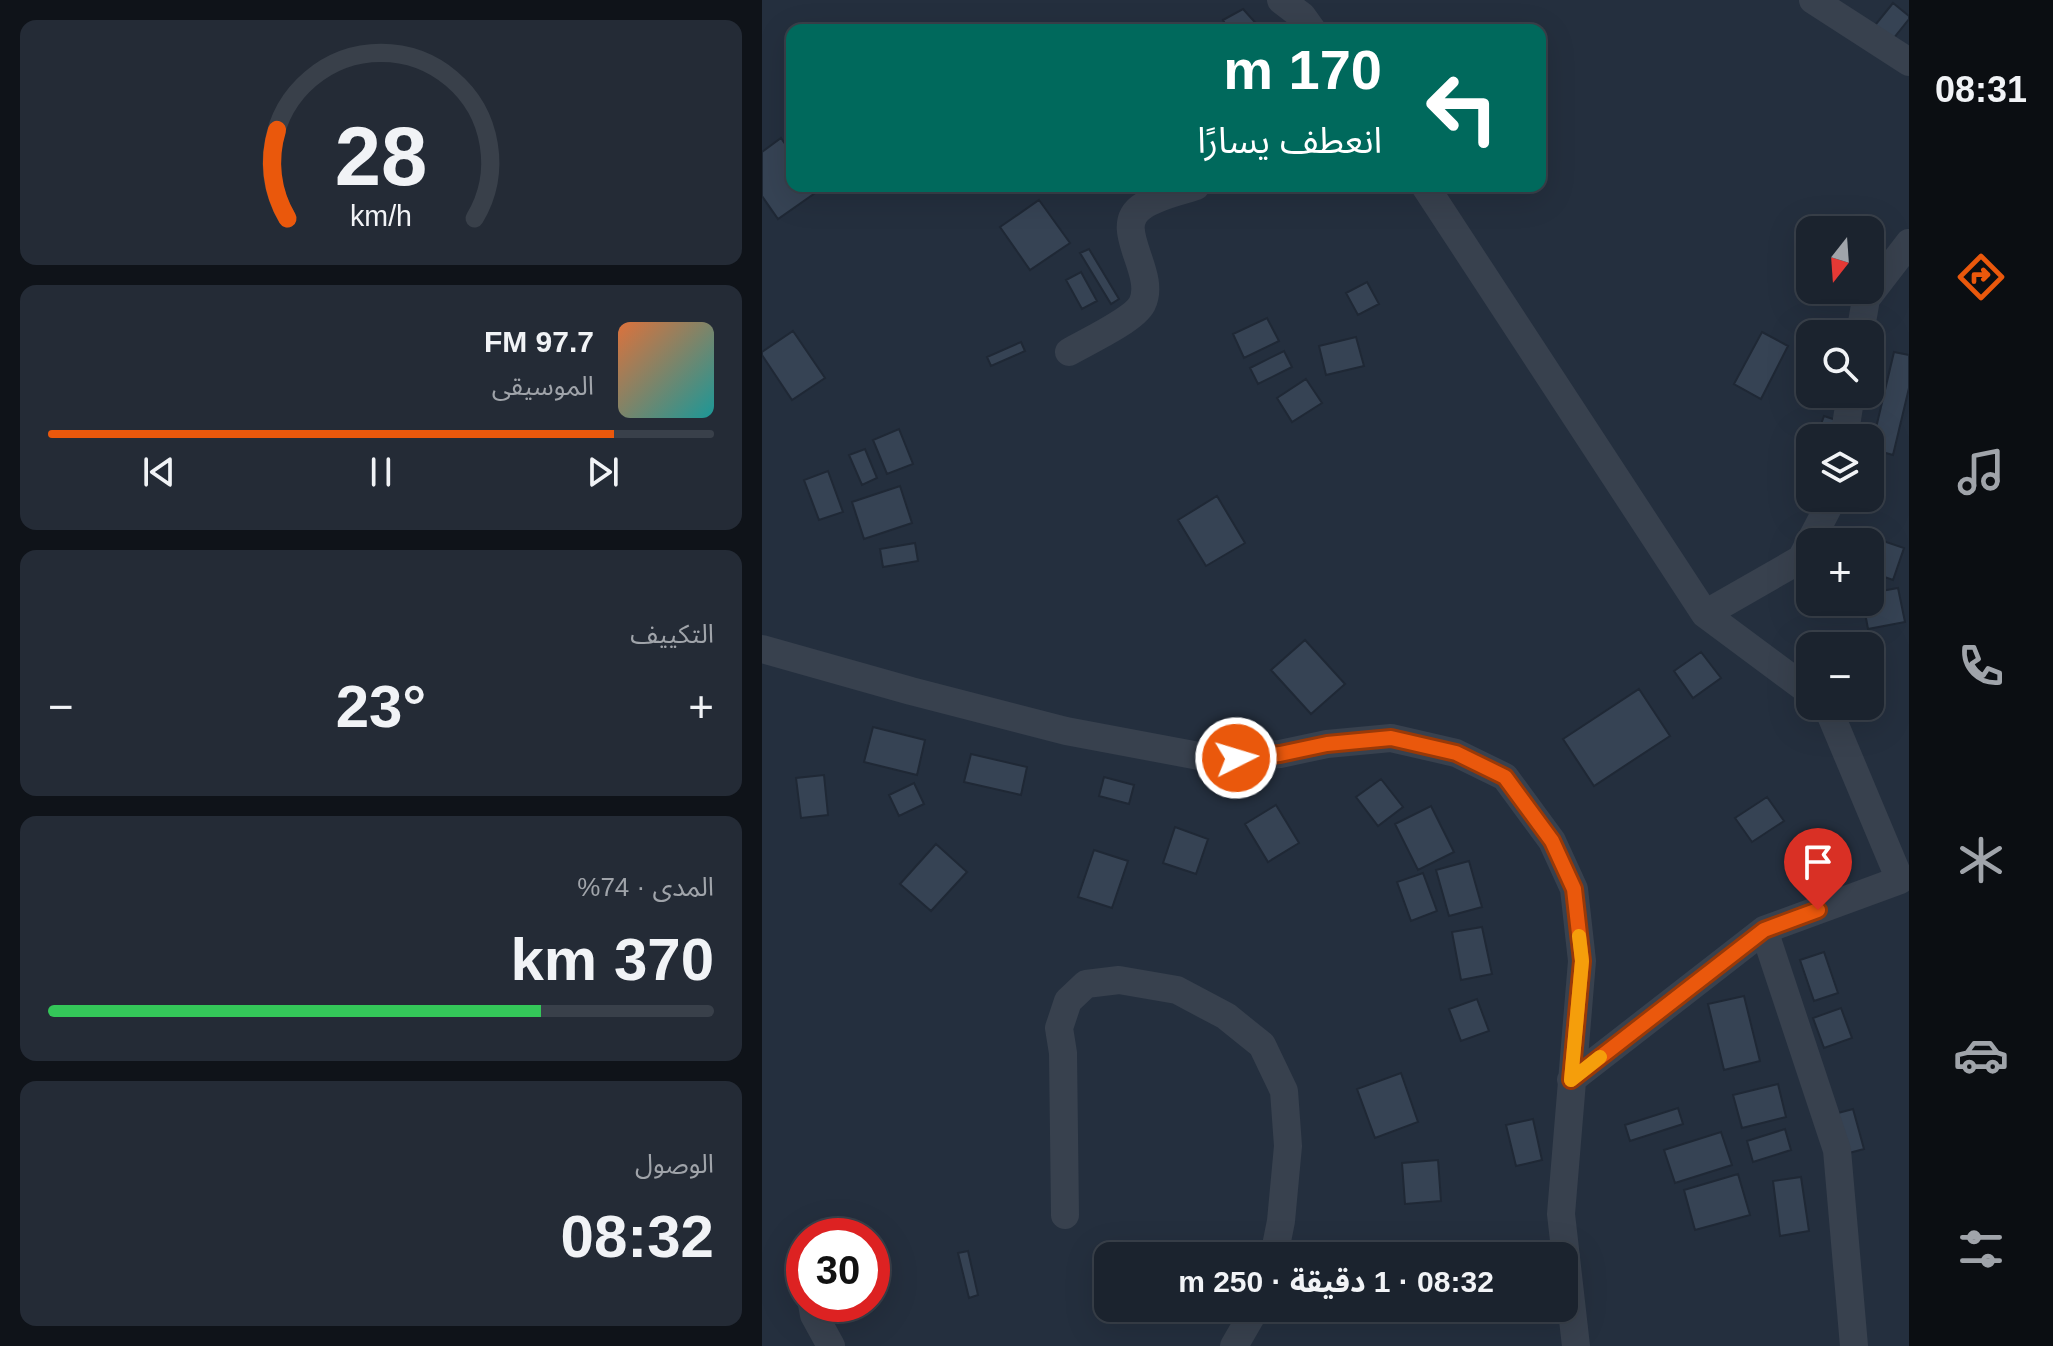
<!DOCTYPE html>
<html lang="ar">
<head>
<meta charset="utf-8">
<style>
  :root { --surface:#1b232e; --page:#242b36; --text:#f1f3f6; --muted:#a0a4aa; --line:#39404a; --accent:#ea580c }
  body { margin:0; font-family:Helvetica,"Noto Sans Arabic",sans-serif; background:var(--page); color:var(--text); direction:rtl; height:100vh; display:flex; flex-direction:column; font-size:30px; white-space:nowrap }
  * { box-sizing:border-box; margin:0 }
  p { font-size:26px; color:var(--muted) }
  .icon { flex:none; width:44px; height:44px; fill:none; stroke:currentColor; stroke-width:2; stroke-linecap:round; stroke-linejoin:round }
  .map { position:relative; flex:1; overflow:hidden; direction:ltr }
  .drawer { display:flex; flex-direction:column; gap:20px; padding:20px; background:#0f1319; width:762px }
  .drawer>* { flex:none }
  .top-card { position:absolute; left:24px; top:24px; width:760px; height:168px; border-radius:16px; box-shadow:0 8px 32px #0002,0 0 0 2px var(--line); direction:rtl; background:#00695c; color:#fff; overflow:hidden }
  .needle { width:52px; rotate:197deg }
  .tools { position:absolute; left:1034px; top:216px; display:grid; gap:16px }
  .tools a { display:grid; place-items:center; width:88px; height:88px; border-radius:16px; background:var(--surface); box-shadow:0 8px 32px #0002,0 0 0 2px var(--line); font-size:40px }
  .speed { position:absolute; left:24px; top:1218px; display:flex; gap:16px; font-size:40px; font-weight:700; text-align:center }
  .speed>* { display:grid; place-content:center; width:104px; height:104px; border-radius:50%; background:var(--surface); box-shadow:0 8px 32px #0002,0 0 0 2px var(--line); line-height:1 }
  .speed .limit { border:12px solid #d22; background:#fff; color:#111 }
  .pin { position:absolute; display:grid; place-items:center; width:68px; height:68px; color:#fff; margin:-82px -34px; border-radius:50% 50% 50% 0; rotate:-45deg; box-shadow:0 0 8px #0007 }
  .pin .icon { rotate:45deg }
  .me { position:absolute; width:88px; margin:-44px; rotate:85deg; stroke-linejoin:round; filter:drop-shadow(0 0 6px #0008) }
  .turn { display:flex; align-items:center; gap:28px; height:168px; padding:0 32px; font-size:36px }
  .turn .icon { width:104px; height:104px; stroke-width:2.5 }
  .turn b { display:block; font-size:56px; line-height:68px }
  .big { font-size:60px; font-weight:700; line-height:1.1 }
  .drawer .widget { flex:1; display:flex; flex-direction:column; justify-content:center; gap:12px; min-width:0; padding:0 28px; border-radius:16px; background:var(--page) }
  .drawer .dial { align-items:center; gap:0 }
  .dial svg { height:208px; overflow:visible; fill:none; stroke:var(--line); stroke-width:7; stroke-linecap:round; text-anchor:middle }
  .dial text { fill:var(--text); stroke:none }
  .song { display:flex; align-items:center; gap:24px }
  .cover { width:96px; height:96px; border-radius:12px; background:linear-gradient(135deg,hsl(20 70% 55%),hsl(180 70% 35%)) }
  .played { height:8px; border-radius:4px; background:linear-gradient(90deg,var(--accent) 85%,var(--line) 85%) }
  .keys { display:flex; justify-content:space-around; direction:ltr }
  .heat { display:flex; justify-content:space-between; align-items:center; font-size:44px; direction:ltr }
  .charge { height:12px; border-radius:6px; background:linear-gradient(90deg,#34c759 74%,var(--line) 0) }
  .trip { position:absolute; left:332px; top:1242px; width:484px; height:80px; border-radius:16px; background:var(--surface); box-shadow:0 8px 32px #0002,0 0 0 2px var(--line); font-weight:700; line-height:80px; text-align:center; direction:rtl }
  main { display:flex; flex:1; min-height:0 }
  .menu { display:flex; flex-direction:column; width:144px; justify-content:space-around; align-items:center; background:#0b0e12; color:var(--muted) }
  .menu .icon { width:56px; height:56px }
  .menu .selected { color:var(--accent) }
  .menu b { font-size:36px; color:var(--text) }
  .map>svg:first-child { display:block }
  .building { fill:#364354; stroke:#1f2835; stroke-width:2 }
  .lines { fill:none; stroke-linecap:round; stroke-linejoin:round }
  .minor { stroke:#38414e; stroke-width:28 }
  .route-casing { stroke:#983908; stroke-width:20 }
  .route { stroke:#ea580c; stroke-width:14 }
  .slow { stroke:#f59e0b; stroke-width:14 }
</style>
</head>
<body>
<main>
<nav class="menu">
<b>08:31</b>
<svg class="icon selected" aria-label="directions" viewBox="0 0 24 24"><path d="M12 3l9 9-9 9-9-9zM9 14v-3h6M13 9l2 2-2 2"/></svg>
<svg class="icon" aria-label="music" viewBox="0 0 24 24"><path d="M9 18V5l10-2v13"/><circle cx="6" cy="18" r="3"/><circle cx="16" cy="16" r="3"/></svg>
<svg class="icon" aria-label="phone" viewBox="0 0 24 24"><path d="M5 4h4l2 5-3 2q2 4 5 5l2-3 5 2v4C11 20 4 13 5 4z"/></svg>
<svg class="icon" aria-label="climate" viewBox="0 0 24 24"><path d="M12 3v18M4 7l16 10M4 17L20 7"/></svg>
<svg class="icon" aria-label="car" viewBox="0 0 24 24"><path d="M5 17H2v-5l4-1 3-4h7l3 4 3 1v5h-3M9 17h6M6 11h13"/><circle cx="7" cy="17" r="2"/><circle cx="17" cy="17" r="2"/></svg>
<svg class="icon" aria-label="filters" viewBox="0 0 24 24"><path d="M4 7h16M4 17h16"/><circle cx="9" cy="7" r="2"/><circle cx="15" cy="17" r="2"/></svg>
</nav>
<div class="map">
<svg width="1147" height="1346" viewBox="0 0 1147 1346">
  <rect width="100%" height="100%" fill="#242f3e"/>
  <path class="building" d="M 1131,3 L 1147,16 L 1147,19 L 1119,54 L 1101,40 Z
    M 481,9 L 500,30 L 466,30 L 461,20 Z
    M 19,138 L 30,154 L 30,186 L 53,186 L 56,191 L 16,219 L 0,196 L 0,152 Z
    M 277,200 L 308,243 L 268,270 L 238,227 Z
    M 327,249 L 357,299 L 349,304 L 318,253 Z
    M 319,272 L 335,301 L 320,309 L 304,280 Z
    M 605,282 L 617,304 L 596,315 L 584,293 Z
    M 505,318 L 517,341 L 482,358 L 471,334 Z
    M 31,331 L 63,378 L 30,400 L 0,355 L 0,352 Z
    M 1000,332 L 1026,346 L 999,399 L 972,384 Z
    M 594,337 L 602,366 L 564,375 L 557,346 Z
    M 259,342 L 263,351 L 229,366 L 225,357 Z
    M 522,351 L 530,367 L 496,384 L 488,368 Z
    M 1132,352 L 1147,355 L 1147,388 L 1131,455 L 1109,449 Z
    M 544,379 L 560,403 L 530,422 L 515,398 Z
    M 1062,416 L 1077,421 L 1072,438 L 1054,438 Z
    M 137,429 L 151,464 L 125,474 L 111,440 Z
    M 103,449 L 115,478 L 100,485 L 87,455 Z
    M 66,471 L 81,512 L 57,520 L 42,480 Z
    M 138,486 L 150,523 L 102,539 L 90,502 Z
    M 455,496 L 483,543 L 444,566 L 416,520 Z
    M 1086,529 L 1142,548 L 1131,580 L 1108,572 L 1108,542 L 1082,542 Z
    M 153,543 L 156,561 L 121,567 L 118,549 Z
    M 1136,588 L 1143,622 L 1106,629 L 1101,602 L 1108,602 L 1108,593 Z
    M 543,640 L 583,684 L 549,714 L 509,670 Z
    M 939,652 L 959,678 L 931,698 L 912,671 Z
    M 877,689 L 908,736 L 832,786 L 801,739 Z
    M 111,727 L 163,740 L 155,775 L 102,762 Z
    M 209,754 L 265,767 L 259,795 L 202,782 Z
    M 62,775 L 66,815 L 39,818 L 34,778 Z
    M 342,777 L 372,785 L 367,804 L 337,796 Z
    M 619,779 L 641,807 L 616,826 L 594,797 Z
    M 152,783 L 162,804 L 137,816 L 127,795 Z
    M 1005,797 L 1022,821 L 990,842 L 973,818 Z
    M 514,805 L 537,843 L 506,862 L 483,824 Z
    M 669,806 L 692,852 L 656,870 L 633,824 Z
    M 413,827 L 446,839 L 434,874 L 401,863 Z
    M 174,844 L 205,872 L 169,911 L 138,884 Z
    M 332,850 L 366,861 L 350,908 L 316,897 Z
    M 707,861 L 720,907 L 687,916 L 674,870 Z
    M 661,873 L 675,911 L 649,921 L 635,882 Z
    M 720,927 L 730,974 L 699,980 L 690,932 Z
    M 1062,952 L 1076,993 L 1052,1001 L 1038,960 Z
    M 982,996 L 998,1061 L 962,1070 L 946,1004 Z
    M 715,999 L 727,1031 L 699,1041 L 687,1009 Z
    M 1079,1008 L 1090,1038 L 1062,1048 L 1051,1018 Z
    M 639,1073 L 656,1122 L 613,1138 L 595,1089 Z
    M 1016,1084 L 1024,1117 L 980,1128 L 971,1095 Z
    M 916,1108 L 921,1124 L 868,1141 L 863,1125 Z
    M 1091,1109 L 1102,1149 L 1087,1153 L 1076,1113 Z
    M 771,1119 L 780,1160 L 754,1166 L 744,1125 Z
    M 1023,1129 L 1029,1150 L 991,1162 L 985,1141 Z
    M 959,1132 L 970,1165 L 913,1183 L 902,1150 Z
    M 676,1160 L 679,1201 L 643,1204 L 640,1163 Z
    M 976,1174 L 988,1215 L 933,1230 L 922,1190 Z
    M 1039,1177 L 1047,1231 L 1018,1236 L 1011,1181 Z
    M 206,1251 L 216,1295 L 207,1298 L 196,1253 Z"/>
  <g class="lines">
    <path class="minor" d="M 519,0 L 540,16 L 550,30
      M 1051,0 L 1147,62
      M 663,186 L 943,614 L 1039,559 L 1071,498
      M 1098,334 L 1104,299 L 1147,243
      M 307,352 C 324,342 372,320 380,304 C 396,272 347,227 381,206 C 396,196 417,192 434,186
      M 1082,438 L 1089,394
      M 943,614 L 1048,692
      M 0,649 L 149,691 L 304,731 L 453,759 L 518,754 L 565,744 L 629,738 L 694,753 L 743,777 L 790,841 L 812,889 L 820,961 L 799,1214 L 814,1346
      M 1002,930 L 1075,1150 L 1092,1346
      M 809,1080 L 1002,930 L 1138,880 L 1065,706
      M 303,1215 L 301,1053 L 297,1028 L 306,1001 L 324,984 L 357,980 L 415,990 L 464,1016 L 500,1045 L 522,1091 L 526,1146 L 519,1221 L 512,1256
      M 41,1259 L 42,1264
      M 50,1304 L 52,1315 L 69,1346
      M 472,1346 L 494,1308"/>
  </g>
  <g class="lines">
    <defs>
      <path id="route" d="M 474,758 L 518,754 L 565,744 L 629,738 L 694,753 L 743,777 L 790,841 L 812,889 L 820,961 L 809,1080 L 1002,930 L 1056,910"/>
    </defs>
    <use href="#route" class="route-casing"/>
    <use href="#route" class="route"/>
    <path class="slow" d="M 817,936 L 820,961 L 809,1080 L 838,1057"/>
  </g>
</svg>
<div class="tools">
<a><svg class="needle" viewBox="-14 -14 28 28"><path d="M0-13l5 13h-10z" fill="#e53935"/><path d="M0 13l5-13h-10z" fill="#a0a4aa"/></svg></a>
<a><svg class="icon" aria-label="search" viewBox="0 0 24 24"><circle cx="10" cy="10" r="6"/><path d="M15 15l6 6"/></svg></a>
<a><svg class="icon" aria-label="layers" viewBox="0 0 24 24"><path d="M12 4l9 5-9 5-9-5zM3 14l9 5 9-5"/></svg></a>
<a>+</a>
<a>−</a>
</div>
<div class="speed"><div class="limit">30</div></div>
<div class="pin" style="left:1056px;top:910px;background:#d93025"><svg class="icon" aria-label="arrive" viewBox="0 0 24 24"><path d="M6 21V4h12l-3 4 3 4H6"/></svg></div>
<svg class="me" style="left:474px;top:758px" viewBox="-20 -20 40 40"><circle r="17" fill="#ea580c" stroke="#fff" stroke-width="3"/><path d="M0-11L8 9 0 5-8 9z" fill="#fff"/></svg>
<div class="trip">08:32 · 1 دقيقة · 250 m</div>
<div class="top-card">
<div class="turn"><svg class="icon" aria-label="left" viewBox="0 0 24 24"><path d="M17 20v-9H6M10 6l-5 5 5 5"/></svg><div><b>170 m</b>انعطف يسارًا</div></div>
</div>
</div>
<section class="drawer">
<div class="widget dial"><svg viewBox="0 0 100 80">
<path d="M14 69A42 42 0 1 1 86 69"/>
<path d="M14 69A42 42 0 0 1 10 35" stroke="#ea580c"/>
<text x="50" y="56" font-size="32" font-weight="700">28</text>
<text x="50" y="72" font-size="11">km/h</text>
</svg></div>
<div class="widget">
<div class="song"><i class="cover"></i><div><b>97.7 FM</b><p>الموسيقى</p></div></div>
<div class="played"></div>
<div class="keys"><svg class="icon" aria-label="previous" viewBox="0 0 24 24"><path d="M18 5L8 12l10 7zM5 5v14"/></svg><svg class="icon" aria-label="pause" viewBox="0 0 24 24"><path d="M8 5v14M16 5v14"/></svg><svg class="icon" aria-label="next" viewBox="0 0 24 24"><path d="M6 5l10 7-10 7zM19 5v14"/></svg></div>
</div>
<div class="widget"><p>التكييف</p>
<div class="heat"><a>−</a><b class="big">23°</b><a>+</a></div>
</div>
<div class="widget"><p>المدى · 74%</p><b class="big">370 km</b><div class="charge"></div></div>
<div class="widget"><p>الوصول</p><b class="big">08:32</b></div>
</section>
</main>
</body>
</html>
